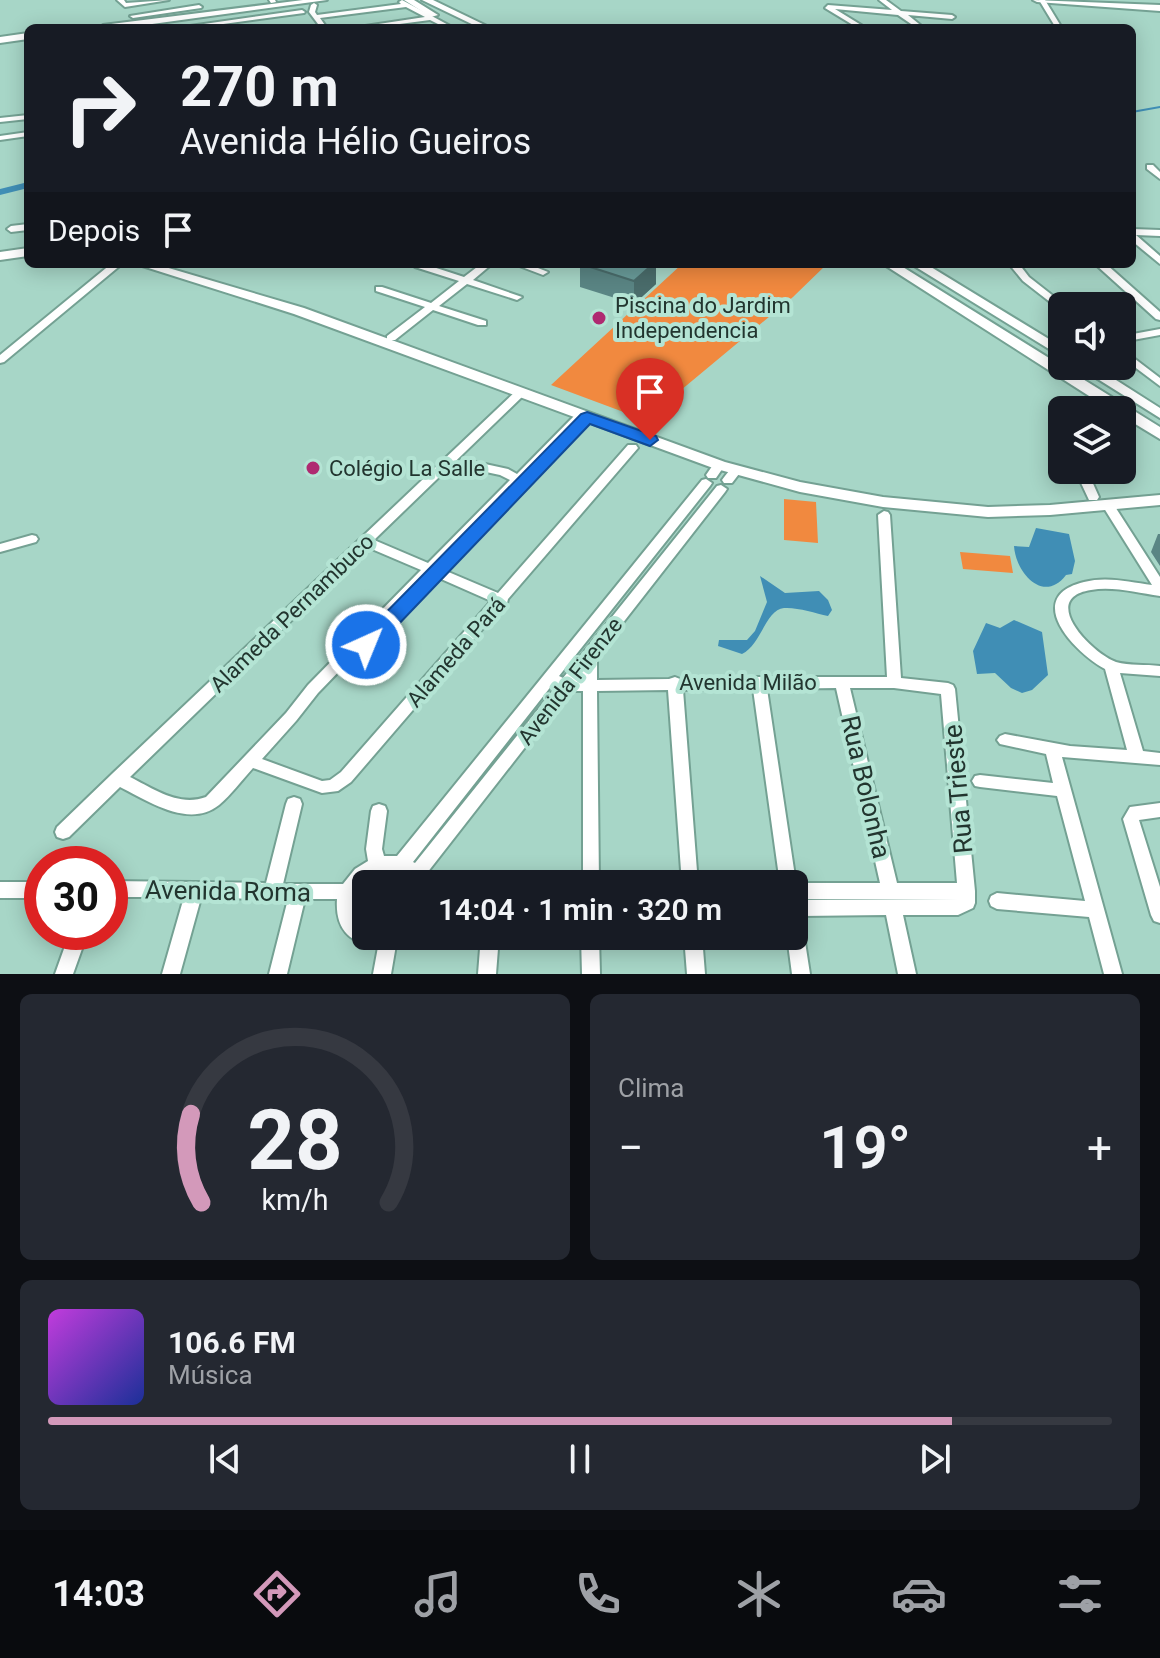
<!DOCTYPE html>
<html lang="pt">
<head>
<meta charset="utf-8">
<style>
  :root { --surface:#171b24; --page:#242831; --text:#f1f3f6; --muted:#9ea1a6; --line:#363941; --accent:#d399ba }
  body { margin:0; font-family:Roboto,sans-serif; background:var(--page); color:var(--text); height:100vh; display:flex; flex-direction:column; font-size:30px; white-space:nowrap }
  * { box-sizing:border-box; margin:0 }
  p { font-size:26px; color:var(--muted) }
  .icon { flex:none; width:44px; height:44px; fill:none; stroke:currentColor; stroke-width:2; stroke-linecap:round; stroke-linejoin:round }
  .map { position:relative; height:974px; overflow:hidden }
  .details { display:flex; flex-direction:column; gap:20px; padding:20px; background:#0d0f14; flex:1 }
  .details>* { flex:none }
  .guide { position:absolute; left:24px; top:24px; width:1112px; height:244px; border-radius:12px; box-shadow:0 4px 20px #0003; background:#171b24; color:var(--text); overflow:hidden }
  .controls { position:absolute; left:1048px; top:292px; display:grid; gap:16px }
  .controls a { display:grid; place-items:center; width:88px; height:88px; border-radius:12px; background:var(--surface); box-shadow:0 4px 20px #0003; font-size:40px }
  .speed { position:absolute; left:24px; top:846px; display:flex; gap:16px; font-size:40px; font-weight:700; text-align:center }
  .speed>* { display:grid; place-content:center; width:104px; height:104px; border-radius:50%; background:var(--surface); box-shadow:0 4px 20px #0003; line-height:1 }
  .speed .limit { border:12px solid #d22; background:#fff; color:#111 }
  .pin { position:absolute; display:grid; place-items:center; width:68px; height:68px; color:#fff; margin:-82px -34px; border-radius:50% 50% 50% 0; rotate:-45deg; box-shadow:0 0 8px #0007 }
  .pin .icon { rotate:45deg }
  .me { position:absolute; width:88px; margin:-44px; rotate:44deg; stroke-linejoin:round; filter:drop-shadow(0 0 6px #0008) }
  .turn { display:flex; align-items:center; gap:28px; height:168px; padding:0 24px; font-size:36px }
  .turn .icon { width:104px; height:104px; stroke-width:2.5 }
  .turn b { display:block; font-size:56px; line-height:68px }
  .then { display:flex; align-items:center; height:76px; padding:0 24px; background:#0003; gap:16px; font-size:30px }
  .big { font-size:60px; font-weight:600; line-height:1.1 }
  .details .card { flex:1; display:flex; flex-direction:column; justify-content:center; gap:12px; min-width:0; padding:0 28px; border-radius:12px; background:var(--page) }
  .details .dial { align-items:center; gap:0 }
  .dial svg { height:208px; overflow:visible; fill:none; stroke:var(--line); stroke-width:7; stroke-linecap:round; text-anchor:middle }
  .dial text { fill:var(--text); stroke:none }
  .song { display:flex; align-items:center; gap:24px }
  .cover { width:96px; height:96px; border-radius:12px; background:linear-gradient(135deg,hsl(290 70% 55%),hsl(230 70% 35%)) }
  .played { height:8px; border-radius:4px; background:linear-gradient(90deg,var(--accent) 85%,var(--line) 85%) }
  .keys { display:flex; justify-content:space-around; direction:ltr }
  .heat { display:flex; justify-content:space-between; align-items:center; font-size:44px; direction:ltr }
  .details .tiles { flex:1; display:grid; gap:20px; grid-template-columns:1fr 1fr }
  .card:last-child { grid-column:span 2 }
  .trip { position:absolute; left:352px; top:870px; width:456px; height:80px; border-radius:12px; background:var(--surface); box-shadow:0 4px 20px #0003; font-weight:600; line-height:80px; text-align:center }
  .menu { display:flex; height:128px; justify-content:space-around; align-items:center; background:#090b0e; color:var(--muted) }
  .menu .icon { width:56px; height:56px }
  .menu .current { color:var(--accent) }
  .menu b { font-size:36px; color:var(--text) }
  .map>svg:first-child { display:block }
  .green { fill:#f1893f }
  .water { fill:#408eb5 }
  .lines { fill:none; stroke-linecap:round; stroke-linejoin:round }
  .stream { stroke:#408eb5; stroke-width:2 }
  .river { fill:#408eb5; fill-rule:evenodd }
  .minor-casing { stroke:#74a193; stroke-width:4 }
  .major-casing { stroke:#74a193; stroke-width:4 }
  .minor { fill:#fff; fill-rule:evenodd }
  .major { fill:#fff; fill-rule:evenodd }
  .wall { fill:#5a8584 }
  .shaded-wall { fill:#4a6c6b }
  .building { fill:#699b99; stroke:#4a6c6b; stroke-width:2 }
  .route { fill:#1a73e8; stroke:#114b97; stroke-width:2 }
  .poi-dot { fill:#af2a71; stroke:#b4e4d4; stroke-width:3 }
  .labels { text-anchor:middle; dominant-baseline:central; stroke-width:8; stroke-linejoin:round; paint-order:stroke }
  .poi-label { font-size:22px; fill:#22352f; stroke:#b4e4d4; text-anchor:start }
  .street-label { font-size:22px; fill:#22352f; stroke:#b4e4d4 }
  .near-street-label { font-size:26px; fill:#22352f; stroke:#b4e4d4 }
</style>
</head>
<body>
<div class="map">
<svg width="1160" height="974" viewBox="0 0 1160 974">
  <rect width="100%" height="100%" fill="#a7d6c7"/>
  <path class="green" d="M 682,264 L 827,264 L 793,297 L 645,420 L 551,385 Z
    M 784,499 L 816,502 L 818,543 L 784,540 Z
    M 960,552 L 1010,556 L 1013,573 L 963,569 Z"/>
  <path class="water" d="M 1036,528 L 1069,534 L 1075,561 L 1072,574 L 1066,575 C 1044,604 1016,574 1014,546 L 1029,547 Z
    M 760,576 L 785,593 L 819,591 L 828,600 L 832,610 L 828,616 C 815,613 797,607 784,608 C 766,609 761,645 742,654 L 718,646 L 719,640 L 747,640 L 755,631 L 767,602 Z
    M 1014,620 L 1042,632 L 1048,675 L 1032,690 L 1022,693 L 1011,688 L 995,673 L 977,674 L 973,651 L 986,623 L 1000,628 Z"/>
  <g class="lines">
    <path class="stream" d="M 1132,112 L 1160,107"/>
    <path class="river" d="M 28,182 L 28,188 L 0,195 L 0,189 Z"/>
    <defs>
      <path id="minor" d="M 117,0 L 124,0 L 126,3 L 169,0 L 125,7 Z
        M 269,0 L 275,0 L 276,2 L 271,3 Z
        M 402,0 L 454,28 L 446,28 L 430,20 L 369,28 L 352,28 L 425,17 L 406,7 L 320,18 L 327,28 L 321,28 L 309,12 L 311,5 L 314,3 L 317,5 L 315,12 L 317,15 L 401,4 L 399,2 Z
        M 879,0 L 886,0 L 901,11 L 952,15 L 955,17 L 952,19 L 908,15 L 924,28 L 917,28 L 898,15 L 835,9 L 866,28 L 858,28 L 825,8 L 828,5 L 892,10 Z
        M 1039,0 L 1045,0 L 1062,28 L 1056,28 Z
        M 199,5 L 202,7 L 201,8 L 133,18 L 130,16 Z
        M 302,10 L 305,12 L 304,13 L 194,28 L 176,28 Z
        M 28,115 L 28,119 L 0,122 L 0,118 Z
        M 28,132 L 28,136 L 0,140 L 0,136 Z
        M 1147,165 L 1153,165 L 1160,172 L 1160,179 L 1147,169 Z
        M 28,224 L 28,230 L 11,232 L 7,229 L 11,226 Z
        M 1132,229 L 1160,230 L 1160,236 L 1136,235 L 1160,256 L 1160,264 L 1132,241 Z
        M 111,264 L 122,264 L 4,362 L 0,363 L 0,355 Z
        M 414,264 L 424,264 L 464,277 L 481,264 L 492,264 L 473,280 L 522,297 L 517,300 L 467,284 L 439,306 L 486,321 L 486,325 L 478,325 L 433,310 L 395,340 L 387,340 L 387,336 L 425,307 L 376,291 L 376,287 L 382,287 L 431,303 L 459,281 L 415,267 Z
        M 514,264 L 528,264 L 548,272 L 543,275 Z
        M 1009,264 L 1019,264 L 1029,277 L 1066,306 L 1062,306 L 1062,310 L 1059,309 L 1023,281 Z
        M 1095,264 L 1106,264 L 1160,312 L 1160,320 L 1156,319 Z
        M 1160,329 L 1160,335 L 1122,342 L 1122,336 Z
        M 1122,349 L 1160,378 L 1160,386 L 1136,368 L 1100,379 L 1096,378 L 1095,376 L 1096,374 L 1130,364 L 1122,357 Z
        M 520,390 L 525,393 L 524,395 L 374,540 L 428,563 L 510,480 L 500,475 L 472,469 L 470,466 L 472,463 L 476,462 L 508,469 L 517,474 L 577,413 L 585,413 L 587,415 L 585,417 L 439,568 L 498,593 L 628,445 L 636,445 L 638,448 L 508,599 L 507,603 L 504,604 L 351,782 L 338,791 L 322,793 L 253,768 C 242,780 231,795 219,805 C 189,829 148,801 120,787 L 69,837 L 63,839 L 57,837 L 55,832 L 57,827 L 113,773 L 516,391 ZM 367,547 L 421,570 L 308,685 L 286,713 L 206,797 C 179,807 154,789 130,777 ZM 432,575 L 491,601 L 341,772 L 330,780 L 322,781 L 262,759 L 296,721 L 318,693 Z
        M 719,461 L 725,465 L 716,478 L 708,478 L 706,475 L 715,462 Z
        M 736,466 L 740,467 L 742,470 L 732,483 L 724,483 L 722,480 C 726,475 730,468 736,466 Z
        M 1075,470 L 1087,470 L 1099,497 L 1097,500 L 1089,500 Z
        M 706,479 L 712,483 L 710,486 L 559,676 L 563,678 L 717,486 L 721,485 L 727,489 L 725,492 L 597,656 L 597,680 L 669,679 L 675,677 L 680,679 L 759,677 L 887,677 L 878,515 L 884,511 L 888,512 L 890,515 L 901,678 L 948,683 L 953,685 L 955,689 L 975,891 L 975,903 L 973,908 L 958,915 L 903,915 L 916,974 L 898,974 L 886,915 L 801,916 L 810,974 L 792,974 L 787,936 L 794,936 L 794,900 L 958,899 L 794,899 L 794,884 L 780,884 L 753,689 L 683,690 L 698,884 L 682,884 L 668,690 L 597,691 L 599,884 L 583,884 L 583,691 L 569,691 L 427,873 L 434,884 L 416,884 C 399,864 371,868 358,890 C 353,898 354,907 354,915 L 366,928 L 366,936 L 410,936 L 407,942 L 396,945 L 391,974 L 373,974 L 378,947 C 349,943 335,929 337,899 L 305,899 L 287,974 L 269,974 L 288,899 L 201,898 L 180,974 L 162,974 L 184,897 L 110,897 L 110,881 L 266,883 L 286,804 L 288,799 L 294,797 L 300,799 L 302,804 L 283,884 L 343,884 L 355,869 L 368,861 L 366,849 L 371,811 L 373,806 L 379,804 L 385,806 L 387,811 L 382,849 L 384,856 L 397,856 L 702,480 ZM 552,685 L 556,687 L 415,863 L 413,862 ZM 836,688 L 880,883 L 796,883 L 767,689 ZM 850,688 L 894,688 L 941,694 L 957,883 L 897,883 Z
        M 1108,501 L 1112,502 L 1160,577 L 1160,596 C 1138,593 1113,586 1091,590 C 1038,598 1091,653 1116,662 C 1129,666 1146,664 1160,666 L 1160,676 L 1120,673 L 1143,751 L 1160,753 L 1160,765 L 1062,757 L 1122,974 L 1104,974 L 1089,917 L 997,909 L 991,906 L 989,901 L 991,896 L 997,893 L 1085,901 L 1057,796 L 980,787 L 975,786 L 972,781 L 975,776 L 980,775 L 1053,783 L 1046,754 L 1000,744 L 997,740 L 1000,736 L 1005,734 L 1070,746 L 1127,750 L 1105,669 C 1074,652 1022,597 1084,582 C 1106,576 1130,582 1152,585 L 1102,505 Z
        M 32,535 L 36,536 L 38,539 L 36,542 L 0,552 L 0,544 Z
        M 1160,803 L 1160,817 L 1139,820 L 1160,887 L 1160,923 L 1154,921 L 1151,915 L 1123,819 L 1130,807 Z
        M 0,882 L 42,882 L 42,898 L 0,898 Z
        M 70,932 L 88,932 L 73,974 L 55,974 Z
        M 481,936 L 499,936 L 496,974 L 478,974 Z
        M 581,936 L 599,936 L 600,974 L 582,974 Z
        M 684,936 L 702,936 L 705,974 L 687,974 Z"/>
      <path id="major" d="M 303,0 L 327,0 L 123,28 L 99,28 L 103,25 Z
        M 404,0 L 414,0 L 438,15 L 431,17 Z
        M 422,0 L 433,0 L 491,28 L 480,28 Z
        M 1033,0 L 1160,5 L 1160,11 L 1037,2 Z
        M 28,33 L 28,39 L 0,43 L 0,37 Z
        M 28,248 L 28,256 L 0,260 L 0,252 Z
        M 136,264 L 155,264 L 304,308 L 725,462 L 800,482 L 883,497 L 988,507 L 1050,505 L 1160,495 L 1160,505 L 1050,515 L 988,517 L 883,507 L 800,492 L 713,468 L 294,314 Z
        M 883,264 L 898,264 L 1160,427 L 1160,439 L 1122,416 L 1122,410 L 1111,410 Z
        M 911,264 L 926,264 L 1062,347 L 1062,357 Z
        M 1077,366 L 1094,366 L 1160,408 L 1160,418 Z"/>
    </defs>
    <use href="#minor" class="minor-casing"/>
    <use href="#major" class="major-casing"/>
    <use href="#minor" class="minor"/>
    <use href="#major" class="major"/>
  </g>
  <path class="wall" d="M 580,264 L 656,264 L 656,284 L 634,304 L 580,287 Z
    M 1158,534 L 1160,534 L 1160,566 L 1151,552 Z"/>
  <path class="shaded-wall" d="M 653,264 L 656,264 L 656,284 L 634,304 L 634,281 Z"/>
  <path class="building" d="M 581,264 L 653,264 L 634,281 Z"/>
  <path class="route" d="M 587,412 L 656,436 L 658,440 L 650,446 L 590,424 L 373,651 L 359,651 L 355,645 L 359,640 L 581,414 Z"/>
  <g class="poi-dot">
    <circle cx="599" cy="318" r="8"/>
    <circle cx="313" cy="468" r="8"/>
  </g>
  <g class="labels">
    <g class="poi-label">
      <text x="615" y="305">Piscina do Jardim<tspan x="615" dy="25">Independencia</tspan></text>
      <text x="329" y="468">Colégio La Salle</text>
    </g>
    <g class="street-label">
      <text transform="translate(292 613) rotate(-44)">Alameda Pernambuco</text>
      <text transform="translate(456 652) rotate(-49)">Alameda Pará</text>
      <text transform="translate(570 681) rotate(-52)">Avenida Firenze</text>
      <text x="748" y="682">Avenida Milão</text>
    </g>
    <g class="near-street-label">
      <text transform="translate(866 787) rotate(77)">Rua Bolonha</text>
      <text transform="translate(958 789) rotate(-95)">Rua Trieste</text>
      <text transform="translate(228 891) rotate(1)">Avenida Roma</text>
    </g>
  </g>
</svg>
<div class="controls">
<a><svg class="icon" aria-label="sound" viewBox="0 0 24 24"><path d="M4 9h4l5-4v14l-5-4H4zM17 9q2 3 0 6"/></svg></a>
<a><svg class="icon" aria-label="layers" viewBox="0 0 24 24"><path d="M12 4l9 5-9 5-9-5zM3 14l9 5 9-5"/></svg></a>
</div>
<div class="speed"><div class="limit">30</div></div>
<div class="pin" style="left:650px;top:440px;background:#d93025"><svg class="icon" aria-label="arrive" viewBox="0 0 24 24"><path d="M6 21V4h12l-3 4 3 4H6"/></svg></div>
<svg class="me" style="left:366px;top:645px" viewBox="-20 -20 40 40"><circle r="17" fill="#1a73e8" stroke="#fff" stroke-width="3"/><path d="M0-11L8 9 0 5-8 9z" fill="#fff"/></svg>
<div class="trip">14:04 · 1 min · 320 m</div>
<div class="guide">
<div class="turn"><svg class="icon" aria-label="right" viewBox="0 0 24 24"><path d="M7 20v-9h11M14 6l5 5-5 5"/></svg><div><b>270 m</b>Avenida Hélio Gueiros</div></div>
<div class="then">Depois<svg class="icon" aria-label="arrive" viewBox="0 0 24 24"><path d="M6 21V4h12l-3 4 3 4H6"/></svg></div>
</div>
</div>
<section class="details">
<div class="tiles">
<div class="card dial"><svg viewBox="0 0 100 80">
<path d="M14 69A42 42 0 1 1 86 69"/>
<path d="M14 69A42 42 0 0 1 10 35" stroke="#d399ba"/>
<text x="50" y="56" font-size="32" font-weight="700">28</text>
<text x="50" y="72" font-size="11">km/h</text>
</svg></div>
<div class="card"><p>Clima</p>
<div class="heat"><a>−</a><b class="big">19°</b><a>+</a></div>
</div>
<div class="card">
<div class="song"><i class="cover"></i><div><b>106.6 FM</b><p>Música</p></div></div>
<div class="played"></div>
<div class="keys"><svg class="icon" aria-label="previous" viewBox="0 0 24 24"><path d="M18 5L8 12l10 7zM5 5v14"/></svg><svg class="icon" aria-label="pause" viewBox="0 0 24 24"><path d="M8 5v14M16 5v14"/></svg><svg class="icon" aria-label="next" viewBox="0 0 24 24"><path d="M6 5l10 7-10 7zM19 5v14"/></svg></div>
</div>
</div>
</section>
<nav class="menu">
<b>14:03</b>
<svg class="icon current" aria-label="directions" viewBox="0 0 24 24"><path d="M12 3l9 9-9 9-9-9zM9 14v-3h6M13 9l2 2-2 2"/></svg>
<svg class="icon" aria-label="music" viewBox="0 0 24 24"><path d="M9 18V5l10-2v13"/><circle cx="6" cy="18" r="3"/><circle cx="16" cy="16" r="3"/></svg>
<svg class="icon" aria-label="phone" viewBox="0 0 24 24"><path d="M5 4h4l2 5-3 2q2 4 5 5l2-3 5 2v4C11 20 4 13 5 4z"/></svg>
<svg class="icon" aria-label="climate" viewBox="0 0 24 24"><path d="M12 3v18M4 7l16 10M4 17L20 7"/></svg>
<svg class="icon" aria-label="car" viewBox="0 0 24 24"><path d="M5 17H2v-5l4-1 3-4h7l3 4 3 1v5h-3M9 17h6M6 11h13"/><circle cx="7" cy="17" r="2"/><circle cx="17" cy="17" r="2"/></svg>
<svg class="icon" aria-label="filters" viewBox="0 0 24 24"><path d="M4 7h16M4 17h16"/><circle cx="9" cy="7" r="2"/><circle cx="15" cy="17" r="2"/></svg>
</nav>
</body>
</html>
